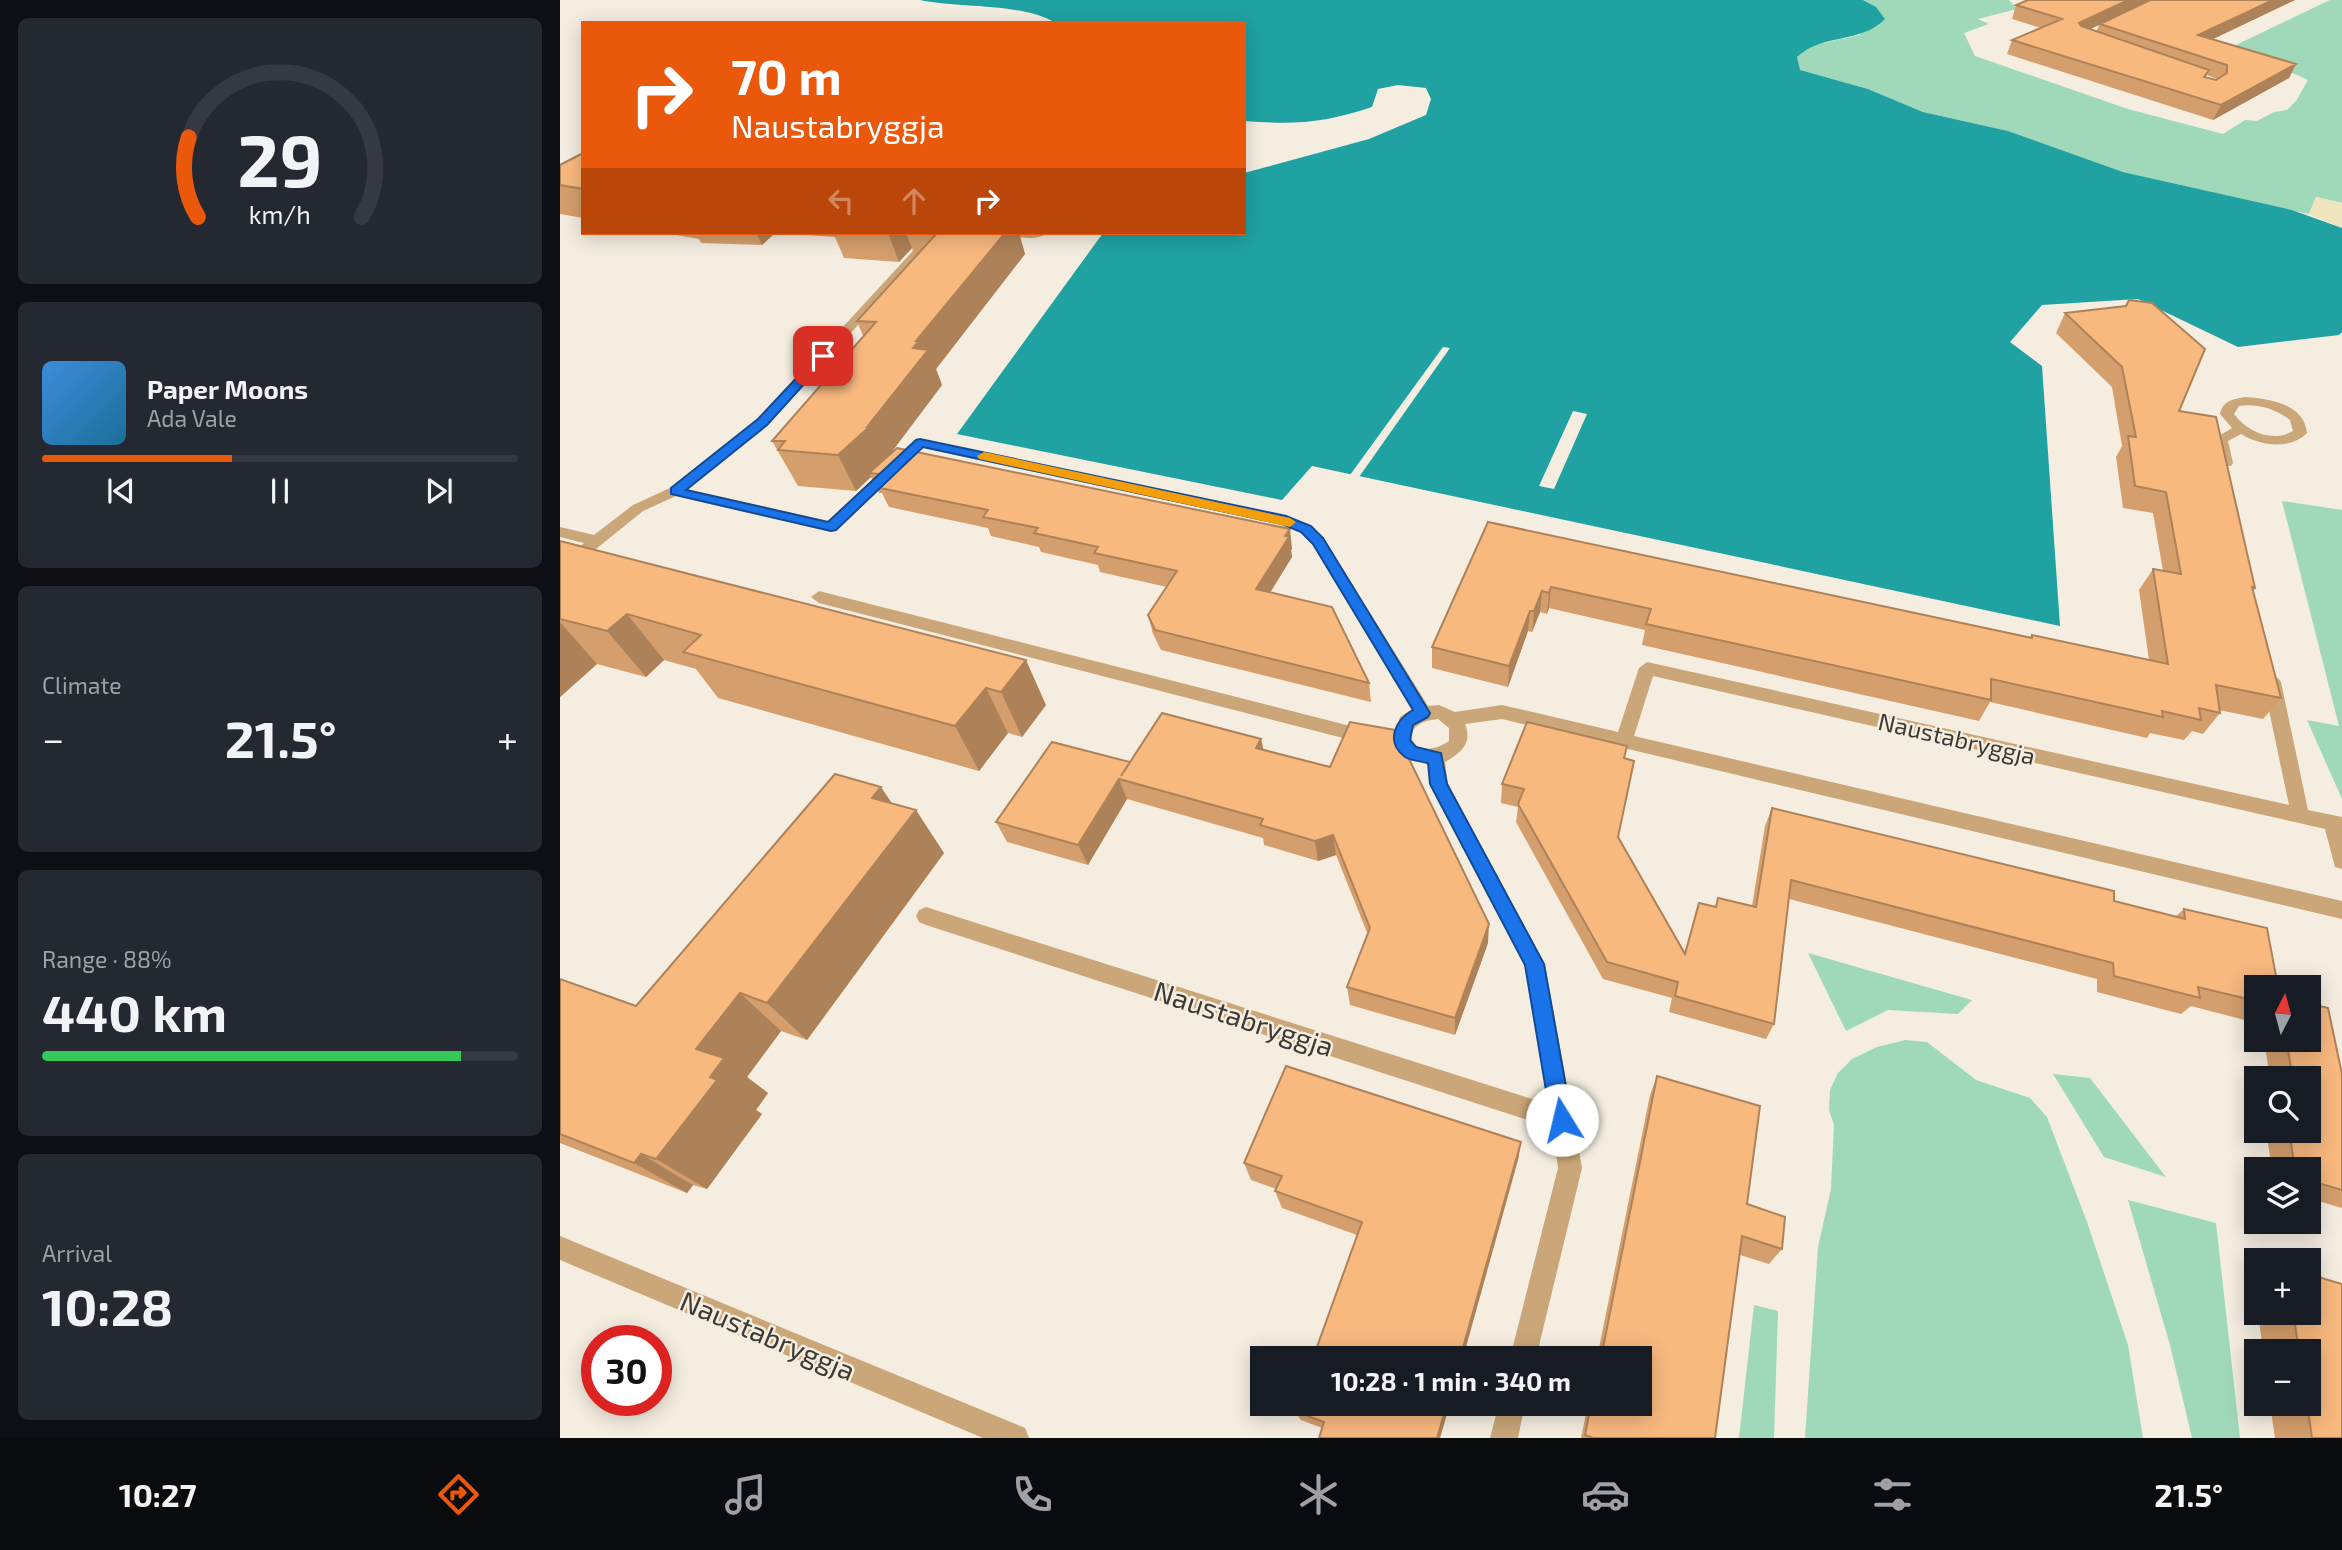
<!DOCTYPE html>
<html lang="en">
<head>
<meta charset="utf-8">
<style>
  :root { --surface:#171b24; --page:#242831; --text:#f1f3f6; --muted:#9ea1a6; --line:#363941; --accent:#ea580c }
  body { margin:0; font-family:"Exo 2",sans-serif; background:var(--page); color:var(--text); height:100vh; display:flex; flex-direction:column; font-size:26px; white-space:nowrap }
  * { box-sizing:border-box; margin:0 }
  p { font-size:23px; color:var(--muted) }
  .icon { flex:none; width:38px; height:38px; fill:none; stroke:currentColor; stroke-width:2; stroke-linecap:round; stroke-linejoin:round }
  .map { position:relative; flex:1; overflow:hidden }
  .drawer { display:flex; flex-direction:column; gap:18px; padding:18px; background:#0d0f14; width:560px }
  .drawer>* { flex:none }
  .banner { position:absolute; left:21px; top:21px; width:665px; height:214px; border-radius:0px; box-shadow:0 4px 18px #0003; background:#ea580c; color:#fff; overflow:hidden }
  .needle { width:46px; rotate:6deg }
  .controls { position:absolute; left:1684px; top:975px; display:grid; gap:14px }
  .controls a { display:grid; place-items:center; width:77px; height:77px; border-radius:0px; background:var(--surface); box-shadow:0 4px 18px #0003; font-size:35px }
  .speed { position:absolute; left:21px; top:1325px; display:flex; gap:14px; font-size:35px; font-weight:700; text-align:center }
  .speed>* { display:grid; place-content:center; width:91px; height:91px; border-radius:50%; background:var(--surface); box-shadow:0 4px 18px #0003; line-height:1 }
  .speed .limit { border:10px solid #d22; background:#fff; color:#111 }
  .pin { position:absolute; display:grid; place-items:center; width:60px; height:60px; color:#fff; margin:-30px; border-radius:14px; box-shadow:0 4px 10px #0006 }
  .me { position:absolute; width:77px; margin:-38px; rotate:351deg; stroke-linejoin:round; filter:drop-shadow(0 0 5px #0008) }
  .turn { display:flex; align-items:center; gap:24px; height:147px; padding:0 35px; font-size:32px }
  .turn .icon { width:91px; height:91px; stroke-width:2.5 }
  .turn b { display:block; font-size:49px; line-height:60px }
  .lanes { display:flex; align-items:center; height:66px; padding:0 35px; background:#0003; justify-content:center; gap:35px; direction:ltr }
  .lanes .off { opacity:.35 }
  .big { font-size:52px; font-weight:700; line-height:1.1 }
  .drawer .tile { flex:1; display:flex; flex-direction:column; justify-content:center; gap:10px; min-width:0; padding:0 24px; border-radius:10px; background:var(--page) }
  .drawer .dial { align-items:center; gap:0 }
  .dial svg { height:182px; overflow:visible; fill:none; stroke:var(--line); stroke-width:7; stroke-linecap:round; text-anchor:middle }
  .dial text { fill:var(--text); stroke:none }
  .song { display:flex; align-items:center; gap:21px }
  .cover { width:84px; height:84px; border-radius:10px; background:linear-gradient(135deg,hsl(210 70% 55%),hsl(200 70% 35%)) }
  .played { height:7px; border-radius:4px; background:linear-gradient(90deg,var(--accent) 40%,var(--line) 40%) }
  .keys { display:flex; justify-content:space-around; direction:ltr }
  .heat { display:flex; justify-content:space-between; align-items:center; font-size:38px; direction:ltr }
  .charge { height:10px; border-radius:5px; background:linear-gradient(90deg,#34c759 88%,var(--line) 0) }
  .trip { position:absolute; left:690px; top:1346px; width:402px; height:70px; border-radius:0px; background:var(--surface); box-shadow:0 4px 18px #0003; font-weight:700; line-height:70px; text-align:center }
  .menu { display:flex; height:112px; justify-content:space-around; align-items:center; background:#090b0e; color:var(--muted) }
  .menu .icon { width:49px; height:49px }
  .menu .selected { color:var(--accent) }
  .menu b { font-size:32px; color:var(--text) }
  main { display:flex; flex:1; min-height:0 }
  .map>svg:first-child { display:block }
  .green { fill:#9fd9ba }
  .sand { fill:#eee5bf }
  .water { fill:#20a2a3 }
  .pier { fill:#f5ede0 }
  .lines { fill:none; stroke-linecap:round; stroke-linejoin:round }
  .street { fill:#caa678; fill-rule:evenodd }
  .wall { fill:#d59f6d; fill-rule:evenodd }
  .shaded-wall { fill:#ae8259 }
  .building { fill:#f8b97f; stroke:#ae8259; stroke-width:2 }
  .route { fill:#1a73e8; stroke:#114b97; stroke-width:2 }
  .slow { fill:#f59e0b }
  .labels { text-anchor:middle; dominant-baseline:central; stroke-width:5; stroke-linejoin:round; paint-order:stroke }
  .street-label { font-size:24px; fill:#3d3a35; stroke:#f5ede0 }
  .near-street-label { font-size:28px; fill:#3d3a35; stroke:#f5ede0 }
</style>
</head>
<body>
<main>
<section class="drawer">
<div class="tile dial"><svg viewBox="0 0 100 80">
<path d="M14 69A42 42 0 1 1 86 69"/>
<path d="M14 69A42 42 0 0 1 10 34" stroke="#ea580c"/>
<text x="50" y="56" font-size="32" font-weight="700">29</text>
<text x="50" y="72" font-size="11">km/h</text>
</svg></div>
<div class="tile">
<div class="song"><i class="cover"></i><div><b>Paper Moons</b><p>Ada Vale</p></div></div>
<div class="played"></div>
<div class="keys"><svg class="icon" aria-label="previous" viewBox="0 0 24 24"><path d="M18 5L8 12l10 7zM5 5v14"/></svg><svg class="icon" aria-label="pause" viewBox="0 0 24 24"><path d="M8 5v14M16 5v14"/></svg><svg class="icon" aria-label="next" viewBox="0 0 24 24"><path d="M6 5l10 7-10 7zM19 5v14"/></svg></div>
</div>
<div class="tile"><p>Climate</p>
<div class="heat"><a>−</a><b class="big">21.5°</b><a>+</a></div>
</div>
<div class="tile"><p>Range · 88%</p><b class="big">440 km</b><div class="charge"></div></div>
<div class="tile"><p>Arrival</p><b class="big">10:28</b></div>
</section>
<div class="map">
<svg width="1782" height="1438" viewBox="0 0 1782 1438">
  <rect width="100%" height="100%" fill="#f5ede0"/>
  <path class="green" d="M 1303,0 L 1449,0 L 1457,9 L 1418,19 L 1429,24 L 1404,33 L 1415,56 L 1568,109 L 1663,134 L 1685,120 L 1697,121 L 1714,112 L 1727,110 L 1736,101 L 1748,80 C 1730,71 1687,57 1676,45 L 1770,0 L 1782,0 L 1782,203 L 1756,197 L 1749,214 L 1563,172 L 1448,131 L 1363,112 L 1308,89 L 1239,70 L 1237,57 L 1248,46 L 1300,35 L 1316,7 Z
    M 1722,501 L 1782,510 L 1782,799 L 1747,720 L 1779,726 Z
    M 1248,953 L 1412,1000 L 1398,1014 L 1328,1010 L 1286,1031 Z
    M 1345,1040 L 1367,1042 L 1416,1080 L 1470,1098 L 1487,1117 L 1527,1222 L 1568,1345 L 1583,1438 L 1245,1438 L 1258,1247 L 1271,1189 L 1274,1125 L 1269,1110 L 1270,1090 L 1278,1073 L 1292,1059 L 1317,1047 Z
    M 1493,1074 L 1530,1078 L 1606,1177 L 1544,1157 Z
    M 1568,1200 L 1656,1223 L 1680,1438 L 1632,1438 L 1610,1345 Z
    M 1194,1305 L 1218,1311 L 1214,1438 L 1179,1438 Z"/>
  <path class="sand" d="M 1756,197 L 1782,203 L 1782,228 L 1749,214 Z"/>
  <path class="water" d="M 360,0 L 1303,0 L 1316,7 L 1325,19 C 1301,44 1262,33 1237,57 L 1240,70 L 1308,89 L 1363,112 L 1448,131 L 1563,172 L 1732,210 L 1782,228 L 1782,332 L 1779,335 L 1678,347 L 1578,299 L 1482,305 L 1450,342 L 1482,366 L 1500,626 L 752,466 L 722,500 L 397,434 L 543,233 L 684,233 L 684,173 L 809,139 L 866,115 L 871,99 L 866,88 L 838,85 L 818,89 L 812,107 C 764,123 735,125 684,121 L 684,23 L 495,23 C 466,3 396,8 360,0 Z"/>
  <path class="pier" d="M 883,347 L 890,348 L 799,477 L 790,475 Z
    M 1013,411 L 1027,414 L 994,489 L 979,486 Z"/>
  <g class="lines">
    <path class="street" d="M 382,233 L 396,233 L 371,244 L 208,425 L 127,489 L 268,521 L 355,440 L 360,439 L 726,516 L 751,526 L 763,537 L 868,706 L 879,705 L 895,712 L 942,705 L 1058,732 L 1079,668 L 1087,662 L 1729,805 L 1703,682 L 1706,678 L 1718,678 L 1721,682 L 1748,810 L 1782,817 L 1782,869 L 1775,867 L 1765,829 L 1093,676 L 1074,736 L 1782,901 L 1782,919 L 942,719 L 905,724 C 913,743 901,753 885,762 L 888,784 L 985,964 L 1022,1168 L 976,1358 L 950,1358 L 998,1168 L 992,1128 L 366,925 L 359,922 L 356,916 L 359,910 L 366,907 L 988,1104 L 965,965 L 870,784 L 868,765 L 847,758 L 839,749 L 814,746 L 259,603 L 251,597 L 259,591 L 814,732 L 834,734 L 840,717 L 852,709 L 752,544 L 741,532 L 722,525 L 363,448 L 276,530 L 271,532 L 116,496 L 83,511 L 5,574 L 0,575 L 0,562 L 24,543 L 0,537 L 0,527 L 34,535 L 73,505 L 110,488 L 198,419 L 363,240 ZM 878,719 L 889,728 L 889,741 C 852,766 832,723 878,719 Z
      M 449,233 L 486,233 L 486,234 C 478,240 456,239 449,233 Z
      M 1686,397 C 1710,399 1744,404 1747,433 C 1730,450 1700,446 1681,434 L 1668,441 L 1673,463 L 1671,466 L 1661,466 L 1654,439 L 1672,428 L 1660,414 C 1663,400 1674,399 1686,397 ZM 1679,406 C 1697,403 1716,409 1730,420 L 1733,431 C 1713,443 1687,432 1674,414 Z
      M 0,1236 L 465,1428 L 469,1438 L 423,1438 L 0,1260 Z
      M 939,1404 L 965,1404 L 958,1438 L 930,1438 Z"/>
  </g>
  <path class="wall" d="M 1468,0 L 1735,0 L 1653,39 L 1736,64 L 1729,78 L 1653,120 L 1447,54 L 1452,40 L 1481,28 L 1452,19 L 1456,5 ZM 1539,25 L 1536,32 L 1529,29 ZM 1647,75 L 1657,79 L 1656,80 L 1646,77 Z
    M 23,153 L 23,218 L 0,214 L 0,165 Z
    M 106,233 L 215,233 L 202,245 L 141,243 L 139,239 Z
    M 218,233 L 459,233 L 465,254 L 376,369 L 382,385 L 329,455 L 732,549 L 731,550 L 732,557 L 710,592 L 809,683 L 811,702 L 601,650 L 593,634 L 588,615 L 607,587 L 540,572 L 538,565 L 481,552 L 479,547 L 431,536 L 428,528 L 329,507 L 322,493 L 319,493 L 311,477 L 296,491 L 238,486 L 212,441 L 303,336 L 297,321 L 355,257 L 352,248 L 339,262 L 284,258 L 275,237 Z
    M 1505,313 L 1619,411 L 1695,588 L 1693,591 L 1721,698 L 1703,719 L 1659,710 L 1660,713 L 1643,734 L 1632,731 L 1624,740 L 1590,733 L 1587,738 L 1430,702 L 1419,721 L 1082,645 L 1085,630 L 989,608 L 987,614 L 980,612 L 972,632 L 968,631 L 948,687 L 872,668 L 872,647 L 928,522 L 1470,637 L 1472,635 L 1589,660 L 1579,590 L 1593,569 L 1603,571 L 1593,513 L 1563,508 L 1556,457 L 1562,446 L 1552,387 L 1496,333 Z
    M 0,541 L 486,705 L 462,737 L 448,733 L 419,771 L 158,698 L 136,669 L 104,660 L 86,677 L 37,664 L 0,697 Z
    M 704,750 L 928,943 L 895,1035 L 790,1005 L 787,987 L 808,935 L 776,855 L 758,861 L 704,845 L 703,838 L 567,799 L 528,865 L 447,842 L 436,822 L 570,762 Z
    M 1064,758 L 1058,837 L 1125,952 L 1139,903 L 1155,907 L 1158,898 L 1192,906 L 1205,826 L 1212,808 L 1554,901 L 1616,916 L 1624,909 L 1696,987 L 1696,1023 L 1631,1006 L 1621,1014 L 1537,992 L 1537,979 L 1229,899 L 1214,1024 L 1206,1039 L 1109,1012 L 1112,998 L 1043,979 L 956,822 L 958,807 L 941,803 L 942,784 Z
    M 332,803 L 384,853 L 247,1040 L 221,1031 L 187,1077 L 208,1093 L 196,1110 L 202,1114 L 147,1189 L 133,1185 L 127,1193 L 0,1143 L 0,979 L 76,1006 Z
    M 1704,1040 L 1748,1040 L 1782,1074 L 1782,1208 L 1748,1198 L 1748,1169 L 1712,1169 L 1706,1130 L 1748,1130 L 1748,1078 L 1710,1078 Z
    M 1097,1076 L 1187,1204 L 1222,1249 L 1209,1264 L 1180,1255 L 1155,1438 L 1021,1438 L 1028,1404 L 1080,1404 L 1080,1358 L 1037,1358 L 1090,1095 Z
    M 961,1142 L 958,1160 L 797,1235 L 722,1208 L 715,1191 L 716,1189 L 691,1180 L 684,1163 Z
    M 1696,1280 L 1696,1299 L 1693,1282 Z
    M 1698,1312 L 1748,1312 L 1782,1438 L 1715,1438 L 1710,1404 L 1748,1404 L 1748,1351 L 1703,1351 Z
    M 890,1404 L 762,1428 L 741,1420 L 734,1411 Z"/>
  <path class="shaded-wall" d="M 1568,0 L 1591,0 L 1514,37 L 1519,23 Z
    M 1713,0 L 1735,0 L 1632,49 L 1638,35 Z
    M 1736,64 L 1729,78 L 1653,120 L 1661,105 Z
    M 196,233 L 215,233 L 202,245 Z
    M 328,233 L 346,233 L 352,248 L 339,262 Z
    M 431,233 L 459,233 L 465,254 L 376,369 L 382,385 L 325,461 L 309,473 L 311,477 L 296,491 L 278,455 L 307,427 L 353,348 L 356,341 Z
    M 730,529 L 732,549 L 731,550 L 732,557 L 700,609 L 696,589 Z
    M 991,587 L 989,608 L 987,614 L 989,593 Z
    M 982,591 L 980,612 L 972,632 L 974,611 Z
    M 970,611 L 968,631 L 948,687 L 949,666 Z
    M 67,614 L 104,660 L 86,677 L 47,631 Z
    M 0,622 L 37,664 L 0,697 Z
    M 466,660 L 486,705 L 462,737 L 441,692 Z
    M 426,688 L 448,733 L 419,771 L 395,726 Z
    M 701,739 L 706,760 L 696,748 Z
    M 559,779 L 567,799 L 528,865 L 518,845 Z
    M 321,787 L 346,824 L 356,810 L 384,853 L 247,1040 L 207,1003 L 312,798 Z
    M 773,835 L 776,855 L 758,861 L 755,841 Z
    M 929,924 L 928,943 L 895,1035 L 895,1018 Z
    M 180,993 L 221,1031 L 187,1077 L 208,1093 L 196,1110 L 202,1114 L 147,1189 L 96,1159 L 150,1077 L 136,1049 Z
    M 961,1142 L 958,1160 L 903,1358 L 900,1358 Z
    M 81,1154 L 133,1185 L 127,1193 L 74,1163 Z
    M 887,1404 L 890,1404 L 880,1438 L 877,1438 Z"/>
  <path class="building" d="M 1468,0 L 1568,0 L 1519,23 L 1521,26 L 1649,70 L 1644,77 L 1656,80 L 1667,73 L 1667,65 L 1540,24 L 1590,0 L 1713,0 L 1638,35 L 1736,64 L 1661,105 L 1452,40 L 1502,19 L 1456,5 Z
    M 23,153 L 23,189 L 0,185 L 0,165 Z
    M 377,233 L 445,233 L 356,341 L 359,341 L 353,348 L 368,350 L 307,427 L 309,427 L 278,455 L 218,450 L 225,441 L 212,441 L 316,322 L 297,321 Z
    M 1569,300 L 1592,303 L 1645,349 L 1619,411 L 1656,417 L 1695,588 L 1692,587 L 1721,698 L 1656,685 L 1660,713 L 1639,708 L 1641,720 L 1602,711 L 1603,717 L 1431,679 L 1431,700 L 1086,624 L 1091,609 L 991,587 L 989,593 L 982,591 L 974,611 L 970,611 L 949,666 L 872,647 L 928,522 L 1472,638 L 1472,635 L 1608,664 L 1593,569 L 1621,574 L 1606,492 L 1575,486 L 1568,436 L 1576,437 L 1562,367 L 1505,313 L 1566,306 Z
    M 337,448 L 730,529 L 725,536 L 729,537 L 696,589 L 772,607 L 809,683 L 595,630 L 588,615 L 617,571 L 534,553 L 538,547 L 474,533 L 478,528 L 423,517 L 428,510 L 320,488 L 318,486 L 329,475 L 309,473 Z
    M 0,541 L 466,660 L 441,692 L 426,688 L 395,726 L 123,652 L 141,635 L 67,614 L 47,631 L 0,619 Z
    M 602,713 L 701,739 L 696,748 L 770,767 L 790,722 L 835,730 L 929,924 L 895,1018 L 787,987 L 810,928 L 773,835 L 755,841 L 700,825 L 703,819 L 559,779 L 518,845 L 436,822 L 492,742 L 570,762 L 561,776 Z
    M 967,722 L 1067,746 L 1064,758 L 1074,761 L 1058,837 L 1125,954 L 1139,903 L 1156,907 L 1158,898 L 1196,907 L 1212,808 L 1554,891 L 1554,901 L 1625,919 L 1624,909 L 1707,928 L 1718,987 L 1696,987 L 1696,1001 L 1638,987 L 1640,998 L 1554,976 L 1553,963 L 1231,880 L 1214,1024 L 1115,996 L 1118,982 L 1047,962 L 958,804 L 964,789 L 942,784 Z
    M 275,774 L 321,787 L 312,798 L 356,810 L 207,1003 L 180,993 L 136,1049 L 164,1058 L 150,1077 L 157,1080 L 96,1159 L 81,1154 L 74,1163 L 0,1134 L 0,979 L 76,1006 Z
    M 1748,1003 L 1768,1008 L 1782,1074 L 1782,1190 L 1748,1180 L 1748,1169 L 1735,1169 L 1729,1130 L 1748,1130 L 1748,1078 L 1733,1078 L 1726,1040 L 1748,1040 Z
    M 726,1066 L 961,1142 L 900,1358 L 753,1358 L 802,1222 L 715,1191 L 722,1176 L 684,1163 Z
    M 1097,1076 L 1200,1106 L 1187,1204 L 1225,1217 L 1222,1249 L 1182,1236 L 1155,1438 L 1033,1438 L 1025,1435 L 1031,1404 L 1080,1404 L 1080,1358 L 1041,1358 Z
    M 1748,1274 L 1782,1284 L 1782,1438 L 1752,1438 L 1747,1404 L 1748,1404 L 1748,1351 L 1739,1351 L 1733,1312 L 1748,1312 Z
    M 737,1404 L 887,1404 L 877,1438 L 759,1438 L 764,1422 L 734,1411 Z"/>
  <path class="route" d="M 263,353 L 269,356 L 267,359 L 207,425 L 126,490 L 268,522 L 356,440 L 360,439 L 726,516 L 751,526 L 763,538 L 870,713 L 868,717 L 853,725 L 850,740 L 856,747 L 881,753 L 887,784 L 984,964 L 1012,1120 L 1009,1127 L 1002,1130 L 994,1127 L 991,1120 L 965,965 L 870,784 L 868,763 C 861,761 851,761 845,757 C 825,742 835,720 853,710 L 753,544 L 741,532 L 722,524 L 363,447 L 276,530 L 271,531 L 111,494 L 111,488 L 198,419 L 259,354 Z"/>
  <path class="slow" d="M 424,452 L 730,518 L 736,522 L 730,527 L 419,459 L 417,456 Z"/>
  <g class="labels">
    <g class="street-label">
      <text transform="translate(1397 738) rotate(13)">Naustabryggja</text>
    </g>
    <g class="near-street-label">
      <text transform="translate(684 1018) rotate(18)">Naustabryggja</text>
      <text transform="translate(208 1335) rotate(23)">Naustabryggja</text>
    </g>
  </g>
</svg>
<div class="controls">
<a><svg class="needle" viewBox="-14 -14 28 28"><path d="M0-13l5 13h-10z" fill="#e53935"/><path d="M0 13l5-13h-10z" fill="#9ea1a6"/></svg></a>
<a><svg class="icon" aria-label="search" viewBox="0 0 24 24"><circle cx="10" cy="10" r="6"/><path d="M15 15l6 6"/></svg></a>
<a><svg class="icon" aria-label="layers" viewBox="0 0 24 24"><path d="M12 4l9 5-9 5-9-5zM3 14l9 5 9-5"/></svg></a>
<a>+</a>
<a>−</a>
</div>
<div class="speed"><div class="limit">30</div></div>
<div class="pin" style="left:263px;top:356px;background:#d93025"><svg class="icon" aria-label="arrive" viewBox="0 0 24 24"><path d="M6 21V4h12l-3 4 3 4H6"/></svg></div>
<svg class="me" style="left:1002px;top:1120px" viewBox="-20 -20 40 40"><circle r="19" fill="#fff"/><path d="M0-13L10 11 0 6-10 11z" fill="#1a73e8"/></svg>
<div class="trip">10:28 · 1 min · 340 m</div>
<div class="banner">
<div class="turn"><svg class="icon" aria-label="right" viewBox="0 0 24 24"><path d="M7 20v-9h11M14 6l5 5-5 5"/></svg><div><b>70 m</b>Naustabryggja</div></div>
<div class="lanes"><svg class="icon off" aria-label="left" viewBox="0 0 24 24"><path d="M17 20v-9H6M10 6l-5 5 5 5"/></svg><svg class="icon off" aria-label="ahead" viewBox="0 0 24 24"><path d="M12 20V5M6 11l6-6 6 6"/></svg><svg class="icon" aria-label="right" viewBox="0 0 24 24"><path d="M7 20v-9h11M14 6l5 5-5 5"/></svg></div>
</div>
</div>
</main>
<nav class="menu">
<b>10:27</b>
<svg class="icon selected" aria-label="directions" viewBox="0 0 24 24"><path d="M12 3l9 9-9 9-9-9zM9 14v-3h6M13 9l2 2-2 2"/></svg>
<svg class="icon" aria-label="music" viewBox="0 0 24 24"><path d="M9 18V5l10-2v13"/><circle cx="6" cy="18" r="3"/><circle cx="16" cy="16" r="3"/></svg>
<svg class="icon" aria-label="phone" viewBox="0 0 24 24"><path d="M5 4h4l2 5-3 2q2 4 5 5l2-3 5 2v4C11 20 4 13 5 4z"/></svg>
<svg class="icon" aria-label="climate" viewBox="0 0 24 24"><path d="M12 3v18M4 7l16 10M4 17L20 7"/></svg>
<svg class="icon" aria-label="car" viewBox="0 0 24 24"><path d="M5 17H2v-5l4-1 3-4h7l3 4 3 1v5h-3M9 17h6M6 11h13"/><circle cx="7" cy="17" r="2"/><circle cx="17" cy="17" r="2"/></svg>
<svg class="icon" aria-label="filters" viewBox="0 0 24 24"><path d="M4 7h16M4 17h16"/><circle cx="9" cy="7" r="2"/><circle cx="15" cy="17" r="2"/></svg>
<b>21.5°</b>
</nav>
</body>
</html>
